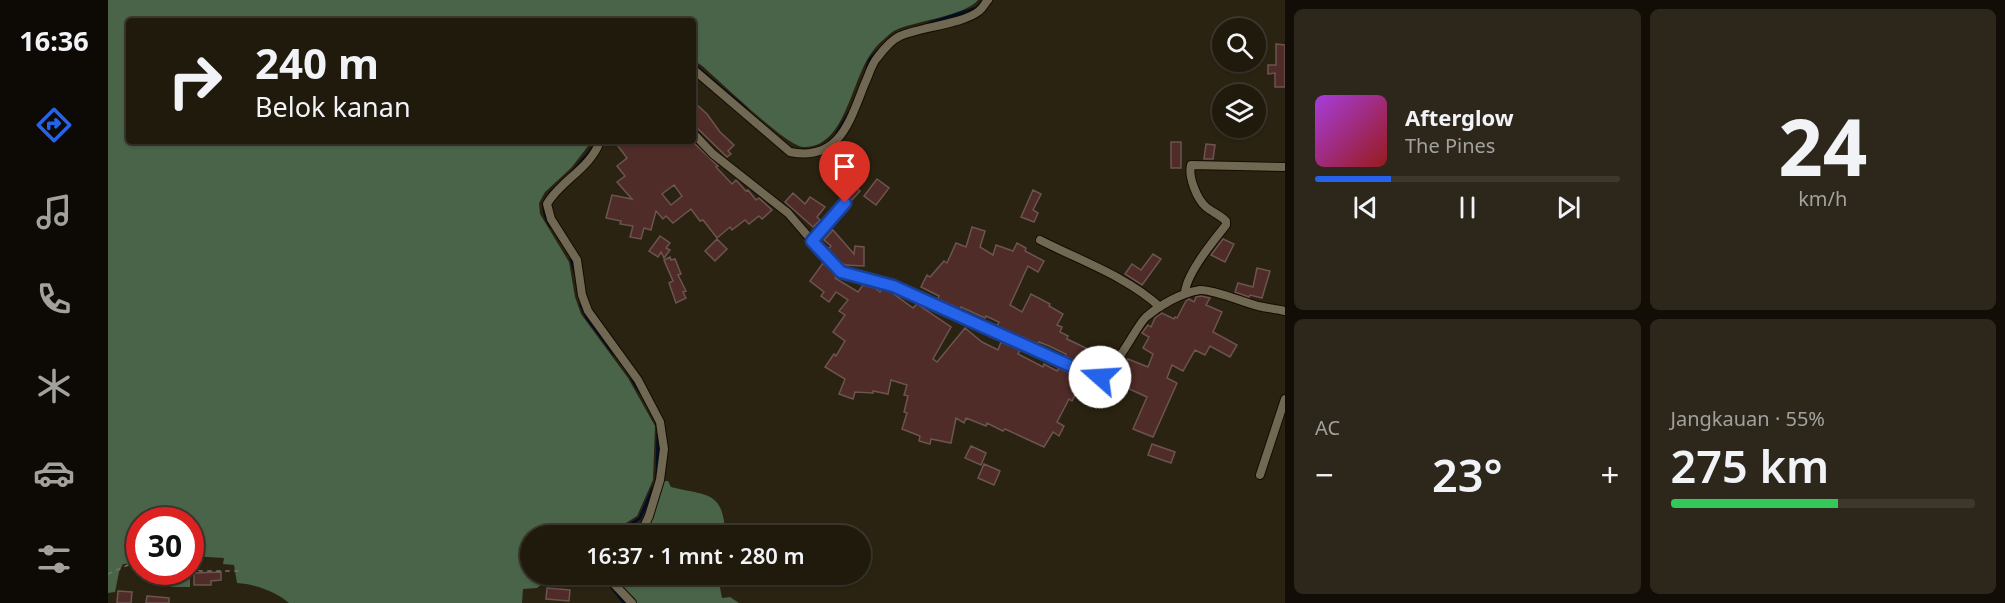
<!DOCTYPE html>
<html lang="id">
<head>
<meta charset="utf-8">
<style>
  :root { --surface:#201a0d; --page:#2d271b; --text:#f1f3f6; --muted:#a2a19d; --line:#3d382e; --accent:#2563eb }
  body { margin:0; font-family:"Noto Sans",sans-serif; background:var(--page); color:var(--text); height:100vh; display:flex; flex-direction:column; font-size:22px; white-space:nowrap }
  * { box-sizing:border-box; margin:0 }
  p { font-size:20px; color:var(--muted) }
  .icon { flex:none; width:33px; height:33px; fill:none; stroke:currentColor; stroke-width:2; stroke-linecap:round; stroke-linejoin:round }
  .map { position:relative; flex:1; overflow:hidden }
  .panel { display:flex; flex-direction:column; gap:9px; padding:9px; background:#120e07; width:720px }
  .panel>* { flex:none }
  .hud { position:absolute; left:18px; top:18px; width:570px; height:126px; border-radius:6px; box-shadow:0 2px 4px #0004,0 0 0 2px var(--line); background:#201a0d; color:var(--text); overflow:hidden }
  .fabs { position:absolute; left:1104px; top:18px; display:grid; gap:12px }
  .fabs a { display:grid; place-items:center; width:54px; height:54px; border-radius:50%; background:var(--surface); box-shadow:0 2px 4px #0004,0 0 0 2px var(--line); font-size:30px }
  .speed { position:absolute; left:18px; top:507px; display:flex; gap:12px; font-size:30px; font-weight:700; text-align:center }
  .speed>* { display:grid; place-content:center; width:78px; height:78px; border-radius:50%; background:var(--surface); box-shadow:0 2px 4px #0004,0 0 0 2px var(--line); line-height:1 }
  .speed .limit { border:9px solid #d22; background:#fff; color:#111 }
  .pin { position:absolute; display:grid; place-items:center; width:51px; height:51px; color:#fff; margin:-62px -26px; border-radius:50% 50% 50% 0; rotate:-45deg; box-shadow:0 0 6px #0007 }
  .pin .icon { rotate:45deg }
  .me { position:absolute; width:66px; margin:-33px; rotate:289deg; stroke-linejoin:round; filter:drop-shadow(0 0 4px #0008) }
  .turn { display:flex; align-items:center; gap:21px; height:126px; padding:0 30px; font-size:27px }
  .turn .icon { width:78px; height:78px; stroke-width:2.5 }
  .turn b { display:block; font-size:42px; line-height:51px }
  .big { font-size:45px; font-weight:600; line-height:1.1 }
  .panel .tile { flex:1; display:flex; flex-direction:column; justify-content:center; gap:9px; min-width:0; padding:0 21px; border-radius:9px; background:var(--page) }
  .panel .dial { align-items:center; gap:0 }
  .dial b { font-size:78px; line-height:1 }
  .song { display:flex; align-items:center; gap:18px }
  .cover { width:72px; height:72px; border-radius:9px; background:linear-gradient(135deg,hsl(280 70% 55%),hsl(0 70% 35%)) }
  .played { height:6px; border-radius:3px; background:linear-gradient(90deg,var(--accent) 25%,var(--line) 25%) }
  .keys { display:flex; justify-content:space-around; direction:ltr }
  .heat { display:flex; justify-content:space-between; align-items:center; font-size:33px; direction:ltr }
  .charge { height:9px; border-radius:4px; background:linear-gradient(90deg,#34c759 55%,var(--line) 0) }
  .panel .tiles { flex:1; display:grid; gap:9px; grid-template-columns:repeat(2,1fr) }
  .trip { position:absolute; left:412px; top:525px; width:351px; height:60px; border-radius:30px; background:var(--surface); box-shadow:0 2px 4px #0004,0 0 0 2px var(--line); font-weight:600; line-height:60px; text-align:center }
  main { display:flex; flex:1; min-height:0 }
  .tabs { display:flex; flex-direction:column; width:108px; justify-content:space-around; align-items:center; background:#0d0a05; color:var(--muted) }
  .tabs .icon { width:42px; height:42px }
  .tabs .selected { color:var(--accent) }
  .tabs b { font-size:27px; color:var(--text) }
  .map>svg:first-child { display:block }
  .forest { fill:#496449 }
  .lines { fill:none; stroke-linecap:round; stroke-linejoin:round }
  .stream { stroke:#000f26; stroke-width:3 }
  .building { fill:#4f2c28; stroke:#6c5451; stroke-width:1.5; fill-rule:evenodd }
  .street-casing { stroke:#130c00; stroke-width:10 }
  .path { stroke:#787162; stroke-width:1.5; stroke-dasharray:4.5 4.5; stroke-linecap:butt }
  .street { stroke:#716854; stroke-width:8 }
  .route-casing { stroke:#184099; stroke-width:15 }
  .route { stroke:#2563eb; stroke-width:10 }
</style>
</head>
<body>
<main>
<nav class="tabs">
<b>16:36</b>
<svg class="icon selected" aria-label="directions" viewBox="0 0 24 24"><path d="M12 3l9 9-9 9-9-9zM9 14v-3h6M13 9l2 2-2 2"/></svg>
<svg class="icon" aria-label="music" viewBox="0 0 24 24"><path d="M9 18V5l10-2v13"/><circle cx="6" cy="18" r="3"/><circle cx="16" cy="16" r="3"/></svg>
<svg class="icon" aria-label="phone" viewBox="0 0 24 24"><path d="M5 4h4l2 5-3 2q2 4 5 5l2-3 5 2v4C11 20 4 13 5 4z"/></svg>
<svg class="icon" aria-label="climate" viewBox="0 0 24 24"><path d="M12 3v18M4 7l16 10M4 17L20 7"/></svg>
<svg class="icon" aria-label="car" viewBox="0 0 24 24"><path d="M5 17H2v-5l4-1 3-4h7l3 4 3 1v5h-3M9 17h6M6 11h13"/><circle cx="7" cy="17" r="2"/><circle cx="17" cy="17" r="2"/></svg>
<svg class="icon" aria-label="filters" viewBox="0 0 24 24"><path d="M4 7h16M4 17h16"/><circle cx="9" cy="7" r="2"/><circle cx="15" cy="17" r="2"/></svg>
</nav>
<div class="map">
<svg width="1177" height="603" viewBox="0 0 1177 603">
  <rect width="100%" height="100%" fill="#2b2311"/>
  <path class="forest" d="M 0,0 L 870,0 C 858,15 809,21 790,29 C 784,31 780,36 775,40 C 755,57 750,83 739,107 C 731,126 719,148 695,147 C 678,146 611,80 593,65 L 585,60 L 585,21 L 21,21 L 21,141 L 484,141 L 463,168 L 437,192 L 431,203 L 432,214 L 461,262 L 467,297 L 473,314 L 520,378 L 547,426 L 545,480 L 529,516 L 499,535 L 423,536 L 423,574 L 485,576 L 482,577 L 473,586 L 434,584 L 429,588 L 415,589 L 414,603 L 181,603 C 167,591 146,584 129,583 L 126,565 L 115,564 L 116,558 L 83,556 L 83,570 L 82,520 L 32,520 L 31,563 L 15,564 L 11,572 L 7,592 L 0,593 Z
    M 555,481 L 560,481 L 563,487 C 600,496 616,491 617,535 L 533,536 L 544,517 Z
    M 63,572 L 82,572 L 82,587 L 63,587 Z
    M 505,575 L 613,575 L 611,582 L 614,598 L 622,597 L 631,603 L 528,603 L 509,582 Z"/>
  <g class="lines">
    <path class="stream" d="M 822,23 L 869,8 L 875,0
      M 585,64 L 638,109
      M 759,68 L 762,59 L 770,51
      M 729,133 L 741,113
      M 466,170 L 485,148
      M 443,227 C 434,213 432,201 446,189
      M 463,258 L 467,272
      M 473,305 L 479,318 L 506,354
      M 524,379 L 531,391
      M 549,476 L 550,435
      M 506,536 L 532,518 L 545,488
      M 491,574 L 500,582 L 516,603"/>
  </g>
  <path class="building" d="M 1168,44 L 1177,45 L 1177,87 L 1167,87 L 1167,73 L 1160,74 L 1160,65 L 1168,65 Z
    M 588,104 L 599,114 L 612,132 L 626,145 L 620,151 L 623,154 L 619,157 L 590,129 L 585,127 L 585,108 Z
    M 516,141 L 584,141 L 610,166 L 608,167 L 624,184 L 628,180 L 638,191 L 640,190 L 648,200 L 651,198 L 664,210 L 654,219 L 651,216 L 641,224 L 637,220 L 624,230 L 622,227 L 609,238 L 595,220 L 592,221 L 583,209 L 565,223 L 558,216 L 555,219 L 548,211 L 543,230 L 536,228 L 533,239 L 522,237 L 525,226 L 512,224 L 513,221 L 498,218 L 504,195 L 524,199 L 509,182 L 517,176 L 509,166 L 519,158 L 510,146 ZM 566,185 L 574,196 L 563,205 L 554,194 Z
    M 1063,142 L 1073,142 L 1073,168 L 1063,168 Z
    M 733,144 L 748,156 L 733,175 L 752,191 L 744,200 L 731,189 L 734,186 L 713,169 Z
    M 1098,144 L 1107,145 L 1105,159 L 1096,159 Z
    M 769,179 L 781,188 L 768,205 L 756,196 Z
    M 925,190 L 933,194 L 925,210 L 930,213 L 926,222 L 913,217 Z
    M 685,193 L 697,204 L 702,197 L 717,207 L 709,217 L 712,220 L 705,227 L 677,202 Z
    M 864,227 L 877,231 L 872,247 L 885,255 L 888,245 L 905,251 L 909,243 L 918,248 L 917,251 L 936,261 L 930,272 L 920,266 L 902,305 L 914,312 L 923,294 L 942,304 L 941,306 L 955,314 L 949,325 L 954,327 L 952,332 L 960,336 L 959,339 L 984,351 L 987,348 L 994,353 L 987,368 L 984,369 L 957,356 L 958,354 L 941,346 L 931,342 L 930,344 L 889,326 L 891,322 L 878,316 L 877,318 L 853,307 L 852,309 L 830,299 L 831,296 L 813,287 L 819,275 L 822,277 L 836,261 L 839,263 L 848,243 L 858,247 Z
    M 725,230 L 746,254 L 747,246 L 756,247 L 756,266 L 737,265 L 728,259 L 720,249 L 723,246 L 716,240 Z
    M 552,236 L 562,243 L 558,248 L 562,250 L 556,258 L 553,252 L 550,257 L 541,251 Z
    M 609,239 L 619,249 L 607,261 L 597,251 Z
    M 1115,239 L 1126,244 L 1117,262 L 1103,255 Z
    M 1045,254 L 1053,259 L 1034,285 L 1017,274 L 1024,264 L 1033,270 Z
    M 562,257 L 563,260 L 567,259 L 573,274 L 570,275 L 578,291 L 575,292 L 578,298 L 568,303 L 561,283 L 565,281 L 556,260 Z
    M 715,263 L 729,275 L 727,278 L 750,292 L 755,285 L 767,288 L 772,292 L 774,289 L 783,292 L 805,308 L 809,304 L 843,327 L 825,359 L 829,362 L 857,328 L 874,342 L 890,350 L 893,342 L 912,350 L 910,354 L 935,367 L 936,364 L 949,371 L 951,368 L 978,380 L 977,382 L 988,388 L 979,402 L 967,395 L 964,401 L 961,399 L 949,422 L 956,426 L 951,436 L 945,432 L 936,447 L 897,429 L 895,431 L 879,423 L 878,426 L 858,418 L 856,423 L 848,418 L 843,443 L 823,439 L 822,444 L 811,441 L 812,436 L 794,429 L 799,413 L 796,412 L 800,396 L 796,395 L 799,385 L 783,380 L 780,394 L 765,391 L 765,393 L 747,392 L 745,399 L 731,394 L 737,379 L 717,367 L 726,354 L 728,356 L 737,341 L 725,332 L 737,315 L 731,311 L 740,300 L 728,292 L 721,302 L 713,296 L 716,292 L 702,281 Z
    M 1149,268 L 1162,271 L 1154,298 L 1142,295 L 1141,297 L 1127,292 L 1130,283 L 1145,287 Z
    M 1093,296 L 1102,298 L 1098,305 L 1114,312 L 1105,332 L 1129,345 L 1122,357 L 1102,346 L 1097,355 L 1087,350 L 1075,371 L 1064,365 L 1059,378 L 1069,383 L 1045,437 L 1025,429 L 1039,397 L 1006,382 L 1010,371 L 1014,372 L 1020,359 L 1040,367 L 1045,354 L 1035,348 L 1041,337 L 1034,333 L 1040,325 L 1043,327 L 1047,318 L 1054,313 L 1066,319 L 1067,317 L 1069,318 L 1078,301 L 1081,299 L 1086,302 L 1088,297 Z
    M 1044,444 L 1067,452 L 1063,463 L 1040,455 Z
    M 863,446 L 878,453 L 873,465 L 857,458 Z
    M 876,464 L 892,471 L 886,485 L 870,478 Z
    M 113,572 L 113,580 L 103,581 L 103,585 L 86,585 L 86,573 Z
    M 439,588 L 462,590 L 461,601 L 438,599 Z
    M 10,591 L 24,592 L 23,603 L 9,603 Z
    M 39,596 L 61,598 L 61,603 L 38,603 Z"/>
  <g class="lines">
    <defs>
      <path id="street" d="M 585,69 L 682,152 C 732,162 742,120 757,83 C 761,75 763,65 769,58 C 775,50 783,40 792,36 C 812,27 855,24 871,11 C 875,8 877,3 880,0
        M 585,133 L 605,154 L 680,213 L 724,264 C 742,279 764,279 785,286 L 985,376 C 1006,379 1024,331 1038,317 C 1052,305 1073,293 1092,290 C 1104,289 1135,302 1150,306 C 1159,308 1168,309 1177,311
        M 492,141 C 483,168 452,181 439,204 L 443,219 L 469,260 L 474,295 L 480,311 L 530,380 L 552,422 L 556,449 L 552,480 L 541,516 L 536,527 L 528,536
        M 932,240 C 973,261 1018,276 1052,307
        M 704,241 L 737,203
        M 1077,294 C 1077,275 1106,240 1118,225 L 1118,221 C 1112,215 1104,212 1098,207 C 1089,199 1080,177 1083,165 L 1177,167
        M 1152,475 L 1177,399
        M 501,574 L 506,584 L 524,603"/>
    </defs>
    <use href="#street" class="street-casing"/>
    <path class="path" d="M 82,567 L 92,571 L 132,571
      M 0,574 L 20,565 L 32,563"/>
    <use href="#street" class="street"/>
  </g>
  <g class="lines">
    <defs>
      <path id="route" d="M 737,203 L 704,241 L 733,272 L 785,286 L 985,376 L 992,377"/>
    </defs>
    <use href="#route" class="route-casing"/>
    <use href="#route" class="route"/>
  </g>
</svg>
<div class="fabs">
<a><svg class="icon" aria-label="search" viewBox="0 0 24 24"><circle cx="10" cy="10" r="6"/><path d="M15 15l6 6"/></svg></a>
<a><svg class="icon" aria-label="layers" viewBox="0 0 24 24"><path d="M12 4l9 5-9 5-9-5zM3 14l9 5 9-5"/></svg></a>
</div>
<div class="speed"><div class="limit">30</div></div>
<div class="pin" style="left:737px;top:203px;background:#d93025"><svg class="icon" aria-label="arrive" viewBox="0 0 24 24"><path d="M6 21V4h12l-3 4 3 4H6"/></svg></div>
<svg class="me" style="left:992px;top:377px" viewBox="-20 -20 40 40"><circle r="19" fill="#fff"/><path d="M0-13L10 11 0 6-10 11z" fill="#2563eb"/></svg>
<div class="trip">16:37 · 1 mnt · 280 m</div>
<div class="hud">
<div class="turn"><svg class="icon" aria-label="right" viewBox="0 0 24 24"><path d="M7 20v-9h11M14 6l5 5-5 5"/></svg><div><b>240 m</b>Belok kanan</div></div>
</div>
</div>
<section class="panel">
<div class="tiles">
<div class="tile">
<div class="song"><i class="cover"></i><div><b>Afterglow</b><p>The Pines</p></div></div>
<div class="played"></div>
<div class="keys"><svg class="icon" aria-label="previous" viewBox="0 0 24 24"><path d="M18 5L8 12l10 7zM5 5v14"/></svg><svg class="icon" aria-label="pause" viewBox="0 0 24 24"><path d="M8 5v14M16 5v14"/></svg><svg class="icon" aria-label="next" viewBox="0 0 24 24"><path d="M6 5l10 7-10 7zM19 5v14"/></svg></div>
</div>
<div class="tile dial"><b>24</b><p>km/h</p></div>
<div class="tile"><p>AC</p>
<div class="heat"><a>−</a><b class="big">23°</b><a>+</a></div>
</div>
<div class="tile"><p>Jangkauan · 55%</p><b class="big">275 km</b><div class="charge"></div></div>
</div>
</section>
</main>
</body>
</html>
